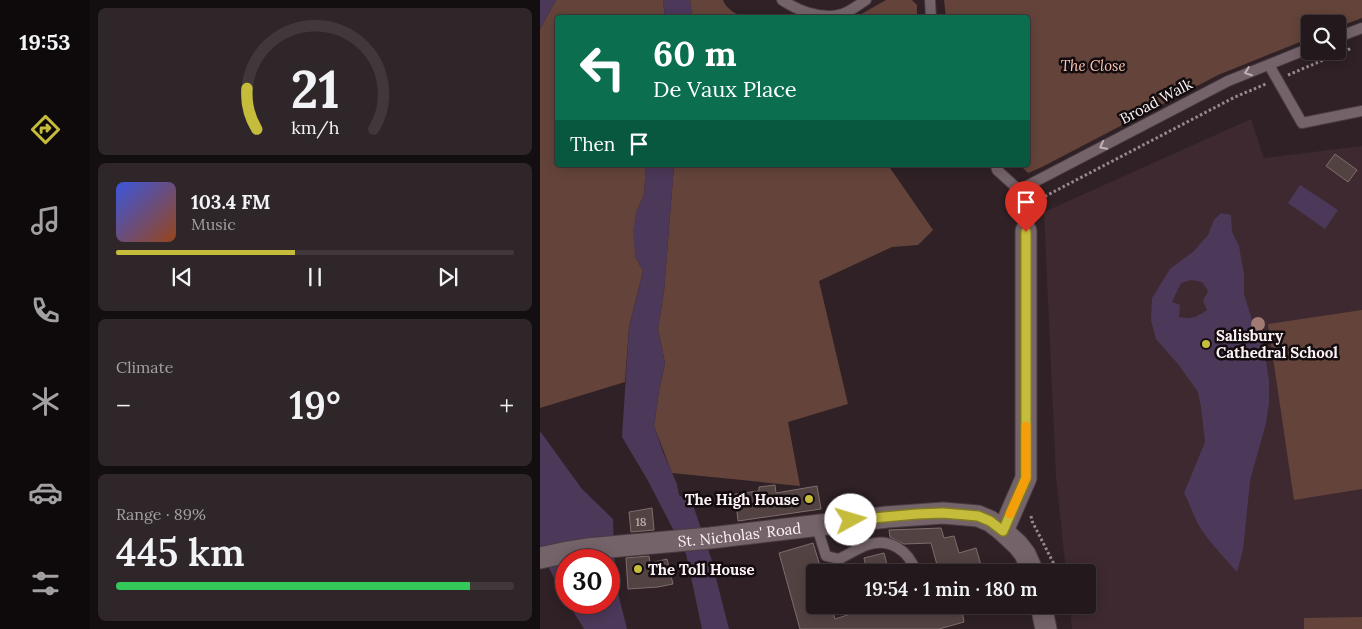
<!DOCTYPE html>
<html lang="en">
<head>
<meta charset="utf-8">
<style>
  :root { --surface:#23191c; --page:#2f2629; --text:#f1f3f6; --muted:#a3a0a3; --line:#40383b; --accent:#c6bc3c }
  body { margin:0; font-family:Lora,serif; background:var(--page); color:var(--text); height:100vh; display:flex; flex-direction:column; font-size:19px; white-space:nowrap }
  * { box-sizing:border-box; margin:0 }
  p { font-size:16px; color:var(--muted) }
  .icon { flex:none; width:28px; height:28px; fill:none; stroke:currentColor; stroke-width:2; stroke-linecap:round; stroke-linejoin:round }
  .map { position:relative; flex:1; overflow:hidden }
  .panel { display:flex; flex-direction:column; gap:8px; padding:8px; background:#130e0f; width:450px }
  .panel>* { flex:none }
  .hud { position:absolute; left:15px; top:15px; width:475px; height:152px; border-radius:5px; box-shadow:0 2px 12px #0003,0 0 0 1px var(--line); background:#0b6e4f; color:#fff; overflow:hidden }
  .buttons { position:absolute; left:761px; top:15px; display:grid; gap:10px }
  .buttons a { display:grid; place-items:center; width:45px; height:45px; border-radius:5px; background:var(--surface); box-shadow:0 2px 12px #0003,0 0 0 1px var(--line); font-size:25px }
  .speed { position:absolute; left:15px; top:549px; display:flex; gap:10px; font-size:25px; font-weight:700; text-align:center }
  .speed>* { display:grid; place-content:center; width:65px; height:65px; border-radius:50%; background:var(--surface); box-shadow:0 2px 12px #0003,0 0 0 1px var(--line); line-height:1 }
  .speed .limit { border:8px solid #d22; background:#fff; color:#111 }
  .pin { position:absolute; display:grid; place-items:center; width:42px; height:42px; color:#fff; margin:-51px -21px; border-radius:50% 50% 50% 0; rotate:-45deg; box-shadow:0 0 5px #0007 }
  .pin .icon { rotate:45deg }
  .me { position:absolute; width:55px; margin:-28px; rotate:84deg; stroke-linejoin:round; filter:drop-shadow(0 0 4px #0008) }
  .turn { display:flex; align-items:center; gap:18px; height:105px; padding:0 15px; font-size:22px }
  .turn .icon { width:65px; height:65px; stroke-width:2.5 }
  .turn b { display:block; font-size:35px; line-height:42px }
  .then { display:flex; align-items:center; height:48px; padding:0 15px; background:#0003; gap:10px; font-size:19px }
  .big { font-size:38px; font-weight:600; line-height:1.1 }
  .panel .card { flex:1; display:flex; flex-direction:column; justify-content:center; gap:8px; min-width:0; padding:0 18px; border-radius:8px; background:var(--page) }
  .panel .dial { align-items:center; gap:0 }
  .dial svg { height:130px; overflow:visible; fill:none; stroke:var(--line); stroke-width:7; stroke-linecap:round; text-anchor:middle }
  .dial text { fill:var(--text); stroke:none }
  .song { display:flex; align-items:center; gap:15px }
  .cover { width:60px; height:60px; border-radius:8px; background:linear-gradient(135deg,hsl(230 70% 55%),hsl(20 70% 35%)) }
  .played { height:5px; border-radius:2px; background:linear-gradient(90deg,var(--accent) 45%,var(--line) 45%) }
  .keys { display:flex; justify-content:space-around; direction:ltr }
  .heat { display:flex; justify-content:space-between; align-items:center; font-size:28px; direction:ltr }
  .charge { height:8px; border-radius:4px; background:linear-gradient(90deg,#34c759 89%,var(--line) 0) }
  .trip { position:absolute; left:266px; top:564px; width:290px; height:50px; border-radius:5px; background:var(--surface); box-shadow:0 2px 12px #0003,0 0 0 1px var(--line); font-weight:600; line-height:50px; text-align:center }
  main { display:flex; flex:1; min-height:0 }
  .dock { display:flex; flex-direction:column; width:90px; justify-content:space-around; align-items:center; background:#0e0a0b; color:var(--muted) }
  .dock .icon { width:35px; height:35px }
  .dock .active { color:var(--accent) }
  .dock b { font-size:22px; color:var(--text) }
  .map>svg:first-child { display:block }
  .built { fill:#3e2931 }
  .green { fill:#64443a }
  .water { fill:#4c3859; fill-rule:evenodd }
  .building { fill:#534242; stroke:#7f6d6d }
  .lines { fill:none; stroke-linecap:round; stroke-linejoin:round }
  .service-casing { stroke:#493d42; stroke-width:12 }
  .minor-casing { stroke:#493d42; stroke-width:23 }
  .path { stroke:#968a8e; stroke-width:3; stroke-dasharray:2.5 2.5; stroke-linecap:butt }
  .service { stroke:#746369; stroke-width:10 }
  .minor { stroke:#746369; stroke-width:21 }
  .tree { fill:#a17b73 }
  .oneway { stroke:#bfb2b6 }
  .route-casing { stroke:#817a27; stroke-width:12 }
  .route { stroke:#c6bc3c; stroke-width:9 }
  .slow { stroke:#f59e0b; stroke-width:9 }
  .poi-dot { fill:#c6bc3c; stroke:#130c0f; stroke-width:2 }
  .labels { text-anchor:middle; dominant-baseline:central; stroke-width:5; stroke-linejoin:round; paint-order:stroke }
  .number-label { font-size:12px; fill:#d2c6c8 }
  .park-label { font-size:15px; font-style:italic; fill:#ffc5b2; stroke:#130c0f }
  .street-label { font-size:15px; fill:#fcf2f5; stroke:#130c0f }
  .poi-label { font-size:15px; font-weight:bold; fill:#fcf2f5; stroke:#130c0f; text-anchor:start }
</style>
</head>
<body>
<main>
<nav class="dock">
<b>19:53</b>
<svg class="icon active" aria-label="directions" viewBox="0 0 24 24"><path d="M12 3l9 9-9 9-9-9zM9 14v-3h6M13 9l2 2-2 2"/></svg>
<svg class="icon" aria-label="music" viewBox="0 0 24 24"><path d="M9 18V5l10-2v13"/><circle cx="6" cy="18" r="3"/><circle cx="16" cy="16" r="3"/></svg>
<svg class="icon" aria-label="phone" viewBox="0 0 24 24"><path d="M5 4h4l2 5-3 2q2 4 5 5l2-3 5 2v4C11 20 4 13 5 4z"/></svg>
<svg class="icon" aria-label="climate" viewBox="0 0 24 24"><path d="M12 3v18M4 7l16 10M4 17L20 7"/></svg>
<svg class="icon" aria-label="car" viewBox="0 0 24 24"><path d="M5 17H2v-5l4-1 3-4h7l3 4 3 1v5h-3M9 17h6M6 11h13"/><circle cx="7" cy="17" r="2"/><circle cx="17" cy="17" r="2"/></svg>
<svg class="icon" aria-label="filters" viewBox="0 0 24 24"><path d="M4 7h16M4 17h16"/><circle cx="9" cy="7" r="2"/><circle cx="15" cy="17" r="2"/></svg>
</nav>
<section class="panel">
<div class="card dial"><svg viewBox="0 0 100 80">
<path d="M14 69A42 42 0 1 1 86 69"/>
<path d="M14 69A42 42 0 0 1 8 44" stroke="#c6bc3c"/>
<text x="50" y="56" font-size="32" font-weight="700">21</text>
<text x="50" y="72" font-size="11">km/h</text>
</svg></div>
<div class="card">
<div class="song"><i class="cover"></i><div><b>103.4 FM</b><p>Music</p></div></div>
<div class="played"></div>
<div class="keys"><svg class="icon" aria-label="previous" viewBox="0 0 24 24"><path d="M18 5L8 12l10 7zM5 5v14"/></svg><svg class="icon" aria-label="pause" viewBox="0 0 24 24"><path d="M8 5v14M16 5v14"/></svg><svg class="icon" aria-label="next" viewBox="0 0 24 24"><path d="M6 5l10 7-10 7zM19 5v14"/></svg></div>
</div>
<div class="card"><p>Climate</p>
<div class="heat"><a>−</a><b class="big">19°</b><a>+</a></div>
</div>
<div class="card"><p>Range · 89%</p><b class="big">445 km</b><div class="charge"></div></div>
</section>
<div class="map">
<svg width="822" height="629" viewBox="0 0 822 629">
  <rect width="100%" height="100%" fill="#2f2126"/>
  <path class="built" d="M 711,119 L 724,158 L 822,146 L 822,629 L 532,629 L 530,605 L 548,605 L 548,572 L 526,572 L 516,477 L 504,212 Z"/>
  <path class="green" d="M 16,0 L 123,0 L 125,17 L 18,18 L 18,165 L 106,165 L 104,195 L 96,213 L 95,256 L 103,271 L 89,327 L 85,382 L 0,408 L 0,29 Z
    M 150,0 L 183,0 C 186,9 199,17 208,17 L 152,17 Z
    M 346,0 L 372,0 L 377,5 L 377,17 L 316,17 Z
    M 404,0 L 822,0 L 822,18 L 798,27 L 798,24 L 770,24 L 770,38 L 678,75 L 502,167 L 488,173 L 480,165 L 488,165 L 488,18 L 406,17 Z
    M 134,165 L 348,165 L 393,230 L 378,245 L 352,247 L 279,281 L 308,404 L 248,422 L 260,486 L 132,473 L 114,426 L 119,391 L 125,363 L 118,329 L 124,291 Z
    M 822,310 L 822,489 L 754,500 L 728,324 Z
    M 822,617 L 822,629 L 764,629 L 764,618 Z"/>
  <path class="water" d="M 0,0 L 16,0 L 0,29 Z
    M 123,0 L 150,0 L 152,17 L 125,17 Z
    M 106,165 L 134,165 L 124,291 L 118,329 L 125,363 L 119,391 L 114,426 L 123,452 L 137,484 L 139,495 L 153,505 L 171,558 L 189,629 L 162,629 L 146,554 L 107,479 L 82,437 L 89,327 L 103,271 L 95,256 L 93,231 L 96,213 L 104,195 Z
    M 760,185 L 798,210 L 785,229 L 748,203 Z
    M 681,213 L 691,215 L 692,232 L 699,246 L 704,274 L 704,294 L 712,320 L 720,336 L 725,354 L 729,381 L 729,403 L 726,423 L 710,481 L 703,550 L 697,572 C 685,558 665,538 657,522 C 652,512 649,502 644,493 L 665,442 L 661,407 L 658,392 L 638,364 L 616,339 L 611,320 L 612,298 L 630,269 L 654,251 L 668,235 L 674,220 ZM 651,280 L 662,282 L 668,291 L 663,301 L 667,310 C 657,317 651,320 639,317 L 640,305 L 632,302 L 641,283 Z
    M 0,431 L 42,489 L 73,519 L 74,555 L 79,597 L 87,629 L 44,629 L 28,603 L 69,602 L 69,560 L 26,560 L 26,600 L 17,584 L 0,550 Z"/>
  <path class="building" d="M 795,154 L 817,170 L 808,182 L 786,166 Z
    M 235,485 L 236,493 L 277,486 L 281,509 L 198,521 L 195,494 L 219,491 L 219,487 Z
    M 112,508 L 114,530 L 91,532 L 89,512 Z
    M 401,528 L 404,538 L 414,536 L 419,553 L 436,548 L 443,572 L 399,572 L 391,543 L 364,544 L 350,537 L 349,530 Z
    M 273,543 L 282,572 L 275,572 L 275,605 L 291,605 L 295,619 L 339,605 L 358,605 L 360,612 L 386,605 L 421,605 L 424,622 L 399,629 L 260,629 L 239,553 Z
    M 344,553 L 349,572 L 327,572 L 324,558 Z
    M 109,556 L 110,563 L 127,559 L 133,584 L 118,587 L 88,589 L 86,558 Z"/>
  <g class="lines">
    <defs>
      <path id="service" d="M 242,0 C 257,10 279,19 298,15 C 308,14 318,5 326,0
        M 390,0 L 391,18
        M 798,37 L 822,28
        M 729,65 L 762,123 L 822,111
        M 456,165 L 457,170 L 479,190
        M 479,190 L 688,81 L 770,48
        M 479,190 L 484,207 L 486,231
        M 276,524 L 286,556 L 299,559 C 308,555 318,548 327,545 C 350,537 369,551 376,572"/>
      <g id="minor">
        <path d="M 463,531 L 486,478 L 486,231"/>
        <path id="s1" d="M 0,558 L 28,552 L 47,549 L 170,538 L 347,517 L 403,513 L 438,516 L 450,521 L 463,531 L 478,545 L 485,554 L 493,572"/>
        <path d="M 501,605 L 506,629"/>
      </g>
    </defs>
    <use href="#service" class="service-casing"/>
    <use href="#minor" class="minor-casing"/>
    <path class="path" d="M 748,75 L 812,48
      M 496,201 L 695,97 L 726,84
      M 491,516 L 492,521 L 518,572"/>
    <use href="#service" class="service"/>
    <use href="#minor" class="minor"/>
  </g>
  <circle class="tree" cx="718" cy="324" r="7"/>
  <defs><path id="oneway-chevron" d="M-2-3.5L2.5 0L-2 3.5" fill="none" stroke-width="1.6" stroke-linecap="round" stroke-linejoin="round" transform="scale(1.25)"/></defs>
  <g class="oneway">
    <use href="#oneway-chevron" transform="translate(708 72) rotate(159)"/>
    <use href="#oneway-chevron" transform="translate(563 146) rotate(152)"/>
  </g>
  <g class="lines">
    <defs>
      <path id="route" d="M 311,520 L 377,514 L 403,513 L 438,516 L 450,521 L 463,531 L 486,478 L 486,232"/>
    </defs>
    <use href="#route" class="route-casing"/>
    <use href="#route" class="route"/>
    <path class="slow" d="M 470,514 L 486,478 L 486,426"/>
  </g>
  <g class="poi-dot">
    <circle cx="666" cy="344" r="5"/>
    <circle cx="269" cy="499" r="5"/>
    <circle cx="98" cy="569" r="5"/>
  </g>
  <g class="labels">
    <g class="number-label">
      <text x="101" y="521">18</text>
    </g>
    <g class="park-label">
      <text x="553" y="65">The Close</text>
    </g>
    <g class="street-label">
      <text transform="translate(616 101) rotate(-28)">Broad Walk</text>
      <text stroke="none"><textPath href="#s1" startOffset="201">St. Nicholas' Road</textPath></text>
    </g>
    <g class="poi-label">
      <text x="676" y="335">Salisbury<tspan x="676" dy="17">Cathedral School</tspan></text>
      <text x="259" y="499" text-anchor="end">The High House</text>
      <text x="108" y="569">The Toll House</text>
    </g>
  </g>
</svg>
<div class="buttons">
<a><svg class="icon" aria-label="search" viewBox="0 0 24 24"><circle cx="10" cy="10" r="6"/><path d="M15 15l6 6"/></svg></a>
</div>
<div class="speed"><div class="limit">30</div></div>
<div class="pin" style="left:486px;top:232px;background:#d93025"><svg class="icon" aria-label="arrive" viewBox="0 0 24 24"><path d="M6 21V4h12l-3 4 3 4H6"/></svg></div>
<svg class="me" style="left:311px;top:520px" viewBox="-20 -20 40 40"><circle r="19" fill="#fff"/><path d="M0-13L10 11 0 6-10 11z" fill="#c6bc3c"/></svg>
<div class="trip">19:54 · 1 min · 180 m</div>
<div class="hud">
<div class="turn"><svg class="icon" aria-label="left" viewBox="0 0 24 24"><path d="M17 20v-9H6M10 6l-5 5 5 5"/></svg><div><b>60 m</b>De Vaux Place</div></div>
<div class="then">Then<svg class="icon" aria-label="arrive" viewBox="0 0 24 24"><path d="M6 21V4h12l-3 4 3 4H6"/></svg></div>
</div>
</div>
</main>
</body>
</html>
